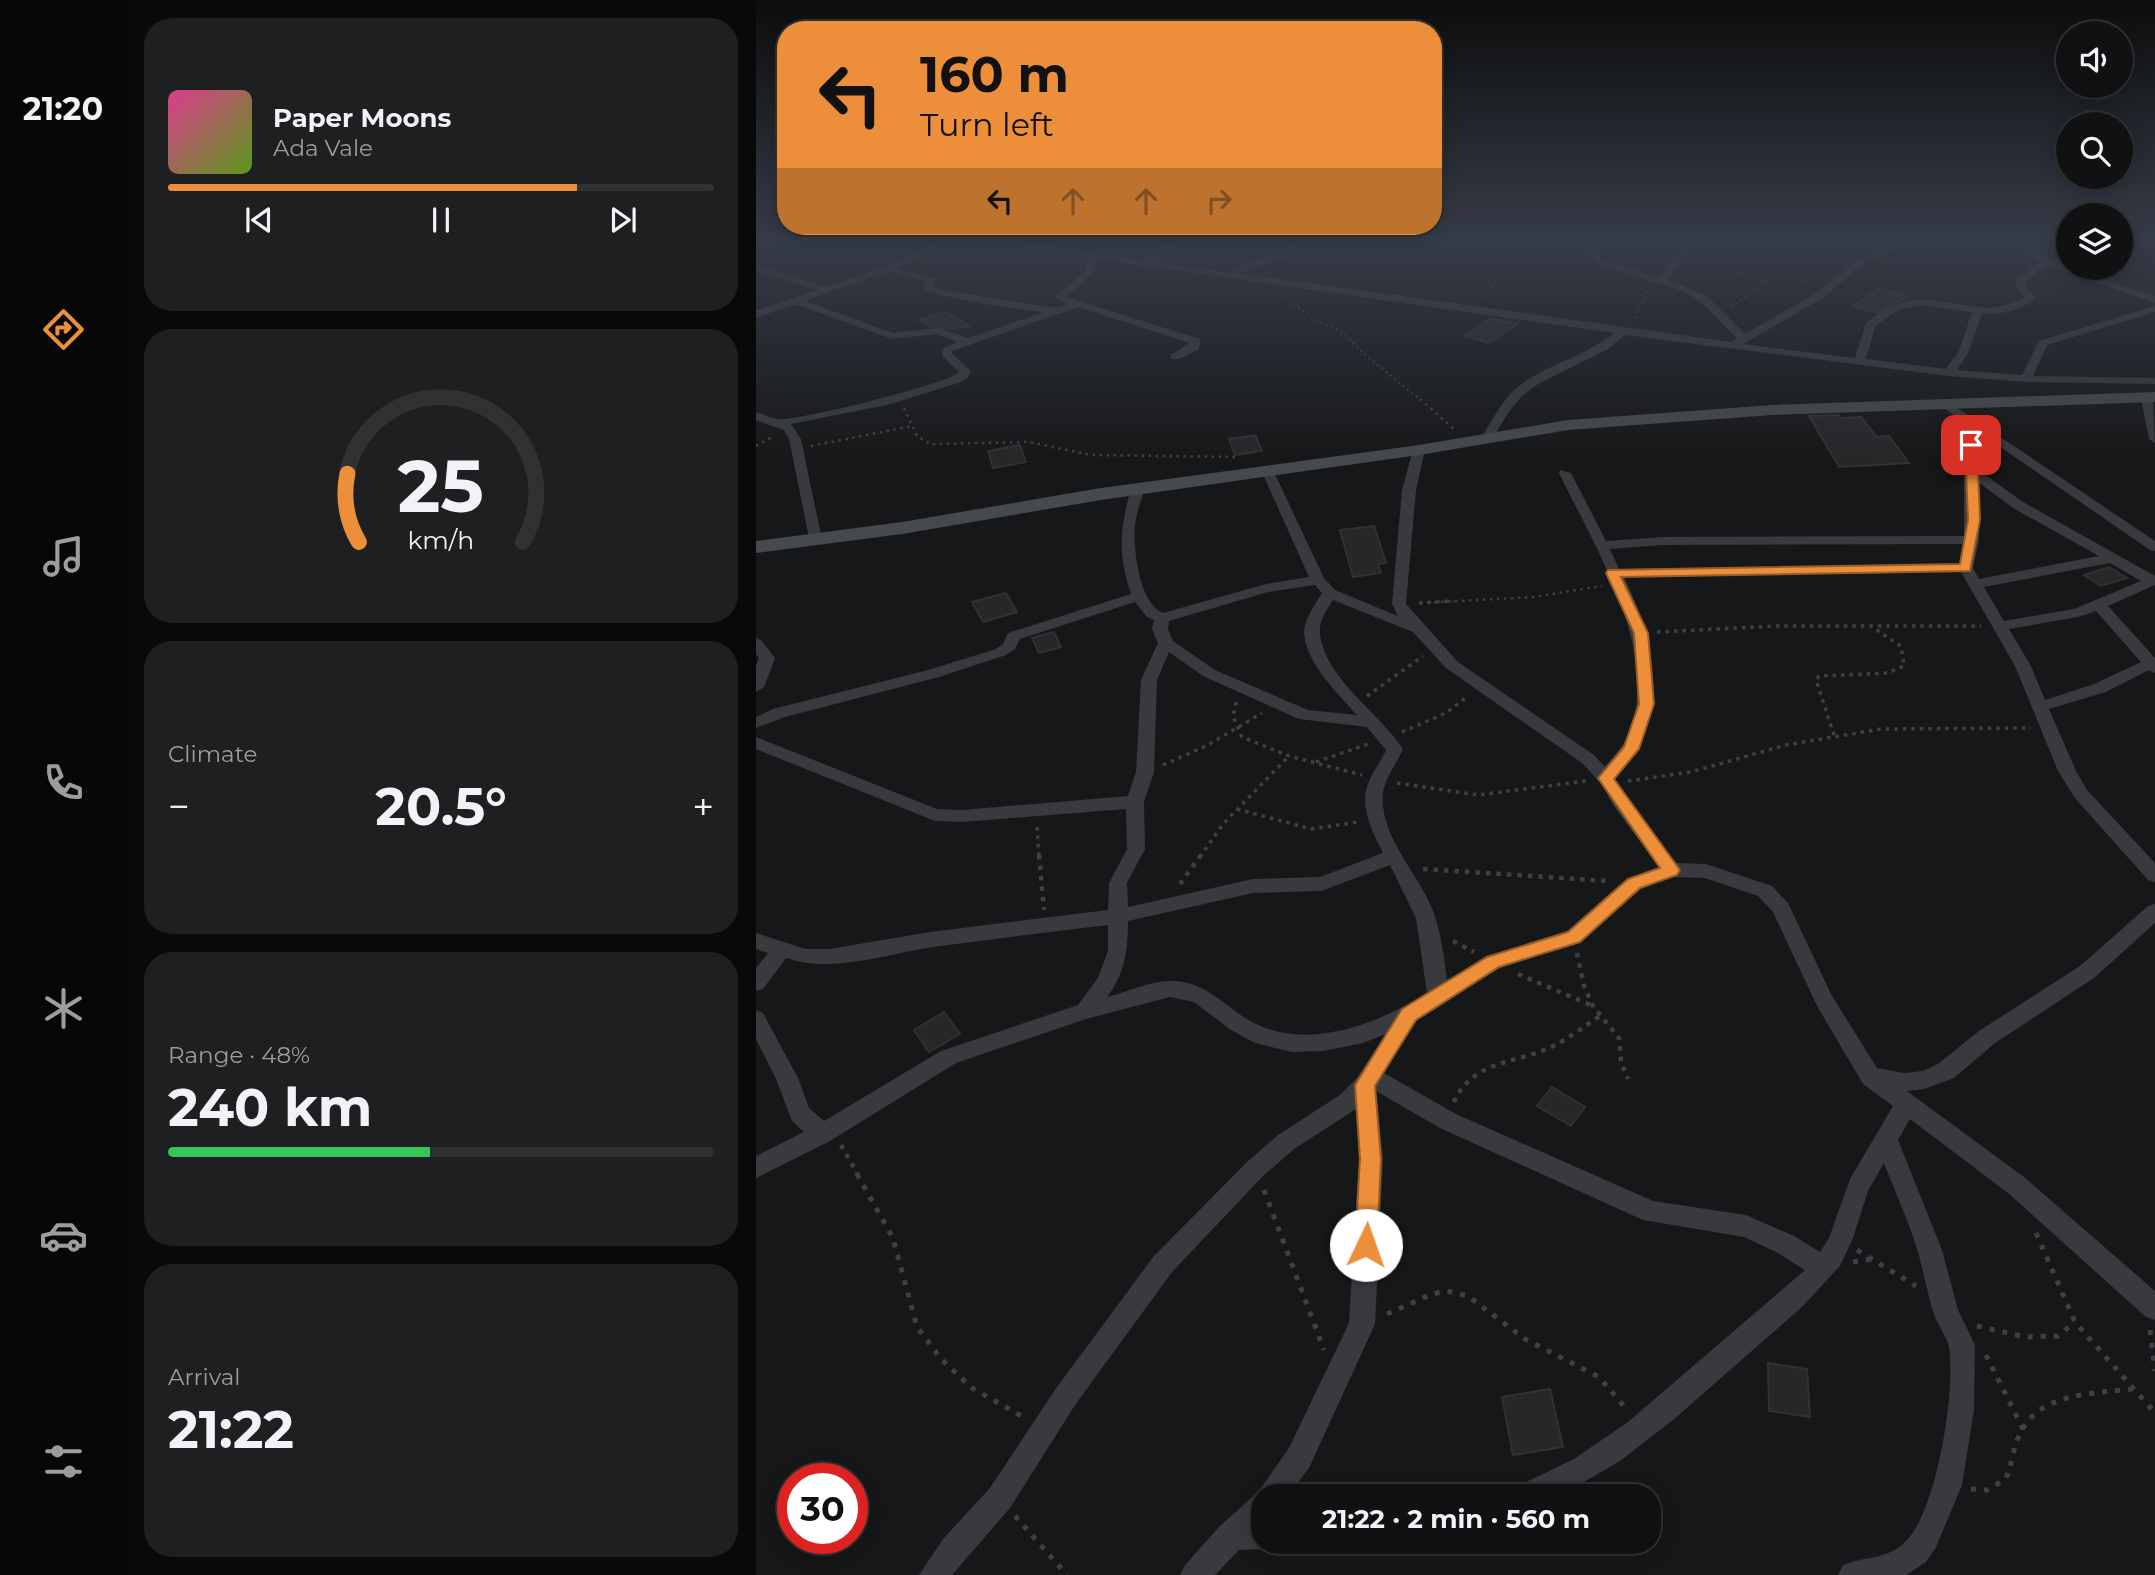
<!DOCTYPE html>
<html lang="en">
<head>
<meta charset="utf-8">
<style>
  :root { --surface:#101112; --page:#1e1f20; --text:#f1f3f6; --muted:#9c9d9f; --line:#303132; --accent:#ed8f3a }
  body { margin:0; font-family:Montserrat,sans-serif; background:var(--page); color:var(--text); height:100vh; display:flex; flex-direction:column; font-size:26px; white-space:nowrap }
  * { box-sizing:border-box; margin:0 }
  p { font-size:23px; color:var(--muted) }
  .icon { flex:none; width:38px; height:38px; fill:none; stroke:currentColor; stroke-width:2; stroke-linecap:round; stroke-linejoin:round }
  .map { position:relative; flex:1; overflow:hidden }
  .panel { display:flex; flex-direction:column; gap:18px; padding:18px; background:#09090a; width:630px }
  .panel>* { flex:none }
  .top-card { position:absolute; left:21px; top:21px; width:665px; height:214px; border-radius:28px; box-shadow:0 4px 18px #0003,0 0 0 2px var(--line); background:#ed8f3a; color:#111; overflow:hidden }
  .buttons { position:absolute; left:1300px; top:21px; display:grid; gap:14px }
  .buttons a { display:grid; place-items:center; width:77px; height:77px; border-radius:50%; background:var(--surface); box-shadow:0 4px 18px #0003,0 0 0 2px var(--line); font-size:35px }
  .speed { position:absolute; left:21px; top:1463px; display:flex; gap:14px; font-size:35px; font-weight:700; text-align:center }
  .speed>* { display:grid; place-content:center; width:91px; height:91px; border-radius:50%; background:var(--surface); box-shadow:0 4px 18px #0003,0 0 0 2px var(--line); line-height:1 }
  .speed .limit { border:10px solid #d22; background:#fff; color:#111 }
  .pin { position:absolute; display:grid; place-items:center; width:60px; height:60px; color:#fff; margin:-30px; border-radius:14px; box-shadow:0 4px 10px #0006 }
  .me { position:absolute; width:77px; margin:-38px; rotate:3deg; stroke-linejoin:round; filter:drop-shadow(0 0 5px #0008) }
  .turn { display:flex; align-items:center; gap:24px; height:147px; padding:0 28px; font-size:32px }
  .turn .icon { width:91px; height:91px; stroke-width:2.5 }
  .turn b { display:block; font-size:49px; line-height:60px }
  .lanes { display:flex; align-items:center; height:66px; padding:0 28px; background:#0003; justify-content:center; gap:35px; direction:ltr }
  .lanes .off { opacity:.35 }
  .big { font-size:52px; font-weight:700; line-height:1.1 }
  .panel .card { flex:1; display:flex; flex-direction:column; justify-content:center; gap:10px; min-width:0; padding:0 24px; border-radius:28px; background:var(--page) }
  .panel .dial { align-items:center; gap:0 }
  .dial svg { height:182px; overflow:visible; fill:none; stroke:var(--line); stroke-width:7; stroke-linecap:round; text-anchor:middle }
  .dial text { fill:var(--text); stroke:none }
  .song { display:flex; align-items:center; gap:21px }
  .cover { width:84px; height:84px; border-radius:10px; background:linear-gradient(135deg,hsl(330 70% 55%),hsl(90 70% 35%)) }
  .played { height:7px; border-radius:4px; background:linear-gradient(90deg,var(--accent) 75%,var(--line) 75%) }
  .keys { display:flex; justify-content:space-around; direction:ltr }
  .heat { display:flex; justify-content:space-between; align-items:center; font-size:38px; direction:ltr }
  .charge { height:10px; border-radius:5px; background:linear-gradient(90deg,#34c759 48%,var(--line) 0) }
  .trip { position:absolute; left:495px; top:1484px; width:410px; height:70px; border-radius:28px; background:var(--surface); box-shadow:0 4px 18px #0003,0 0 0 2px var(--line); font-weight:700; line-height:70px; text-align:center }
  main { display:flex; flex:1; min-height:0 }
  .tabs { display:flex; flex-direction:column; width:126px; justify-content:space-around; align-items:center; background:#060707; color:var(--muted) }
  .tabs .icon { width:49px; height:49px }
  .tabs .current { color:var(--accent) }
  .tabs b { font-size:32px; color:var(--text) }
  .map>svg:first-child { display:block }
  .building { fill:#272729; stroke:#313134; stroke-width:2 }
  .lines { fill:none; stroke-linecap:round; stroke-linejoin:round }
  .path-far4 { stroke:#3e4144; stroke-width:2; stroke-dasharray:2 3.5; stroke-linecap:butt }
  .path-far3 { stroke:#3e4144; stroke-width:2.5; stroke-dasharray:2.5 4.5; stroke-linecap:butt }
  .path-far2 { stroke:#3e4144; stroke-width:3.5; stroke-dasharray:3.5 5; stroke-linecap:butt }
  .path-far1 { stroke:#3e4144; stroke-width:4.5; stroke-dasharray:4.5 6; stroke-linecap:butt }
  .path { stroke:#3e4144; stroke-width:5; stroke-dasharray:5 8; stroke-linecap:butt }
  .street { fill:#383a3d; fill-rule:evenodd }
  .secondary { fill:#46494d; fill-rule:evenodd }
  .route { fill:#ed8f3a; stroke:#9a5d26; stroke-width:2 }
</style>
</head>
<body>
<main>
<nav class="tabs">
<b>21:20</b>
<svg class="icon current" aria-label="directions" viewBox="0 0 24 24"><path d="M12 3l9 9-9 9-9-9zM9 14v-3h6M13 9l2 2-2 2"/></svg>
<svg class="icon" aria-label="music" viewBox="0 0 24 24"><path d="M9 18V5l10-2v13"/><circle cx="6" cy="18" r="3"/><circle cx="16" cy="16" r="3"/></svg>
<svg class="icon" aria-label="phone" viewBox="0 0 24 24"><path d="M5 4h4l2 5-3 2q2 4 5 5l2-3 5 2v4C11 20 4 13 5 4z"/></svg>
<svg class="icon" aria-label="climate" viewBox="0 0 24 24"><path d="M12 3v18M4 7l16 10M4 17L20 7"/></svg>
<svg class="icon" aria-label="car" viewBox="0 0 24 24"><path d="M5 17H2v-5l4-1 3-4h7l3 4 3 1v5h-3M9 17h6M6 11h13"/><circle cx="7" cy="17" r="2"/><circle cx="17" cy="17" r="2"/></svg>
<svg class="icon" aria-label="filters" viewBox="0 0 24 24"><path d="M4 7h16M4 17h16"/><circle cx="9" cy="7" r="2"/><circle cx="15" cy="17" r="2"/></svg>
</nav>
<section class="panel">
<div class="card">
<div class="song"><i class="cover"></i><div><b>Paper Moons</b><p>Ada Vale</p></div></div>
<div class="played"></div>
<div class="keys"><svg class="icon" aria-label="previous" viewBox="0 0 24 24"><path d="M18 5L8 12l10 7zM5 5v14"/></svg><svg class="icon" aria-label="pause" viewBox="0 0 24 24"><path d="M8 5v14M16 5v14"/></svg><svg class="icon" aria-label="next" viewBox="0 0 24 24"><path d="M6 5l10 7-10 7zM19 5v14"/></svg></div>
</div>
<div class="card dial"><svg viewBox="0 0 100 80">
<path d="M14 69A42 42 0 1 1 86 69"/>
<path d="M14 69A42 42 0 0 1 9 39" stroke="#ed8f3a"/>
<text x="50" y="56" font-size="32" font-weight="700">25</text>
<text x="50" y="72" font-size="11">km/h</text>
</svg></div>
<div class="card"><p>Climate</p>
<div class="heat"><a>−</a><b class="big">20.5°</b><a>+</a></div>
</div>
<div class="card"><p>Range · 48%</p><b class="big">240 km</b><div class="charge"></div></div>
<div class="card"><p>Arrival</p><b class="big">21:22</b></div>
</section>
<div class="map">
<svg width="1399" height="1575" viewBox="0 0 1399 1575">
  <rect width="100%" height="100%" fill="#161718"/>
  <path class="building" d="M 1124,288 L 1152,296 L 1121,313 L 1097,305 Z
    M 190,312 L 213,326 L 195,329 L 173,326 L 163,320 Z
    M 735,318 L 761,324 L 733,343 L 708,336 Z
    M 1083,415 L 1085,418 L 1105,417 L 1121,437 L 1133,436 L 1153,463 L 1083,467 L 1053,416 Z
    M 499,435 L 506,451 L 479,455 L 473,439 Z
    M 264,445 L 270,462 L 237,468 L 232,451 Z
    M 618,526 L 630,563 L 622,564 L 625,573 L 597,577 L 584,530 Z
    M 1353,567 L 1371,578 L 1345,586 L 1328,575 Z
    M 250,593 L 261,612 L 227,622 L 216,602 Z
    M 298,632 L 305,647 L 283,653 L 276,638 Z
    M 188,1012 L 204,1034 L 173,1052 L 158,1030 Z
    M 796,1087 L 829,1107 L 815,1126 L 781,1106 Z
    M 1012,1363 L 1051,1369 L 1054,1417 L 1013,1411 Z
    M 794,1389 L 807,1447 L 757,1455 L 746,1397 Z"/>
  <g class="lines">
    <path class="path-far4" d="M 657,239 L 692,246
      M 688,239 L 694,247 L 741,267 L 744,274 L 730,298
      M 1021,239 L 1090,255
      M 0,246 L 11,239
      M 938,260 L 1008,281
      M 1018,276 L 1055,283
      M 529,297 L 556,318 L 588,333 L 608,354 L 666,401
      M 975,307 L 1027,270 L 1031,262 L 1029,254 L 1036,243 L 1056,239
      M 879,318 L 892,290"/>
    <path class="path-far3" d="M 664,399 L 698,429
      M 148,408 L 161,436 L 174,444 L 273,442 L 335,455 L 479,457
      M 0,446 L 16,437
      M 55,446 L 156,426
      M 664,603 L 777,597 L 846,586"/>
    <path class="path-far2" d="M 663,603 L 698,601
      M 901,632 L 1022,626 L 1225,626
      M 611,696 L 667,656
      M 480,702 L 477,717 L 486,737 L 533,756 L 606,775
      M 646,732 L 690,713 L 712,696
      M 1078,735 L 1060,680 L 1063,676 L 1132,673 L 1148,666 L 1145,646 L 1116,627
      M 560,762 L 612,744
      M 407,765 L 450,746 L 506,713
      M 872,781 L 935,772 L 1030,745 L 1125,729 L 1275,728
      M 641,783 L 722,795 L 830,781
      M 481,809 L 555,829 L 602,822
      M 281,827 L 283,857
      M 444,857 L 467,824 L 533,756"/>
    <path class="path-far1" d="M 283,855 L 288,910
      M 667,869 L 852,881
      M 424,884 L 445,855
      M 697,941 L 718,952
      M 821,953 L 828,986 L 837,1006 L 863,1038 L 865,1062 L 872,1079
      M 762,974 L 837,1006
      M 698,1102 C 716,1061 757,1064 793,1048 C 811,1040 827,1027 844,1016
      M 85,1145 L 102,1175"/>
    <path class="path" d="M 101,1174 L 137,1238 L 161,1327 L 185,1359 L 216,1388 L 269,1418
      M 508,1190 L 568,1350
      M 1280,1233 L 1319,1322 L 1399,1413
      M 1101,1250 L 1160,1286
      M 1097,1262 L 1116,1259
      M 631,1314 L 676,1294 L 691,1291 L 712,1296 L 769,1339 L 843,1377 L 872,1411
      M 1221,1326 L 1269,1337 L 1302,1336 L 1319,1322
      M 1394,1330 L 1399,1371
      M 1230,1355 L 1267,1429
      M 1215,1489 L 1231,1490 L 1249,1480 C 1256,1466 1256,1452 1262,1438 C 1280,1392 1336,1394 1376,1389
      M 259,1516 L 311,1575"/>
    <path class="street" d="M 187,239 L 199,239 L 141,268 L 180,279 L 177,287 L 190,291 L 301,308 L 311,304 L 298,298 L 329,271 L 333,258 L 218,239 L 244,239 L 386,260 L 418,239 L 429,239 L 397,261 L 470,272 L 494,261 L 529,251 L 531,249 L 528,239 L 538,239 L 541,250 L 535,255 L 482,273 L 975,342 L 981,338 L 943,300 L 921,289 L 843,265 L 818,239 L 828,239 L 849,261 L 903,277 L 931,239 L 940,239 L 912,280 L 951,296 L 989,334 L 1057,295 L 1104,258 L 1127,249 L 1140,239 L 1150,239 L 1133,253 L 1110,262 L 1065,299 L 987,344 L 1099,358 L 1110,323 C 1172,270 1215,330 1268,297 L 1258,282 L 1282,262 L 1249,239 L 1260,239 L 1312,268 L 1399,296 L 1399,303 L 1290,265 L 1268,283 L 1279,298 L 1278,300 C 1261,311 1246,315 1226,313 L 1213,351 L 1201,370 L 1266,375 L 1283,341 L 1399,306 L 1399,312 L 1291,345 L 1277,376 L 1399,378 L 1399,384 L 1270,382 L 1193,376 L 869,335 L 852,349 L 782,384 L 766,396 L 752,413 L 736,440 L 732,441 L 726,437 C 735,421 744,405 757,391 C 786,365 828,358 858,333 L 342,259 L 336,274 L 310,297 L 444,339 L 443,349 L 423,359 L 415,359 L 415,355 L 434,343 L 322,307 L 196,351 L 197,354 L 215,371 L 211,379 L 202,383 L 131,405 L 35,424 L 45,439 L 66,540 L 64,543 L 54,543 L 33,439 L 28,430 L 0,420 L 0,412 C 7,414 14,418 21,419 C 39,422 195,383 203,372 L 187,357 L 186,349 L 201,342 L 182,334 L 136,339 L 39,304 L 0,318 L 0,311 L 61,290 L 0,270 L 0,264 L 70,287 L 129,266 ZM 132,271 L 170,282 L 167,290 C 207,302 247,307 288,312 L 212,338 L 183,328 L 137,333 L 49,301 ZM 1166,305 L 1216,312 L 1203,351 L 1190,369 L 1110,359 L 1119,326 L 1144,309 Z
      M 1391,395 L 1397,399 L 1399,443 L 1393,439 L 1385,399 Z
      M 1188,399 L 1399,541 L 1399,551 L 1394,550 L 1224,433 L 1221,469 L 1267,502 L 1399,576 L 1399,585 L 1352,606 L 1399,658 L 1399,673 L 1393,670 L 1350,692 L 1293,709 L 1320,771 L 1331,790 L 1399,863 L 1399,882 L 1392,880 L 1319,798 L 1302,771 L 1259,666 L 1205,572 L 868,577 C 892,627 911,690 885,743 C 879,755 867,767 859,778 L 870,798 L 920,863 L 950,864 L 1016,886 L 1032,903 L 1076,996 L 1121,1068 L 1148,1073 L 1167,1071 L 1182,1064 L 1223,1031 L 1324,966 L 1392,906 L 1399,904 L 1399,923 L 1338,978 L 1239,1043 L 1198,1078 L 1168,1089 L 1151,1091 L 1268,1177 L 1399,1291 L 1399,1320 L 1390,1317 L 1252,1193 L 1154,1119 L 1142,1140 L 1186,1250 L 1202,1310 L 1219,1345 L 1218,1410 L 1206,1485 L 1180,1547 L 1170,1562 L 1150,1575 L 1082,1575 L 1087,1565 C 1108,1556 1132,1560 1150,1541 C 1181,1511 1200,1389 1193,1347 C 1191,1336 1181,1325 1178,1314 C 1171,1294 1168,1272 1162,1252 C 1153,1222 1139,1192 1128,1163 L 1112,1191 L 1097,1238 L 1084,1266 L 1046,1307 L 917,1420 L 864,1461 L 804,1496 L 758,1496 L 762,1486 L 818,1459 L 872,1422 L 1049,1270 L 1020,1252 L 988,1237 L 887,1220 L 684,1128 L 620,1091 L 627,1159 L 619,1324 L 553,1468 L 532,1496 L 508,1496 L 508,1542 L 520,1542 L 518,1545 L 508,1549 L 483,1550 L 459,1575 L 424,1575 L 429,1565 L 464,1526 L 503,1491 L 533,1448 L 593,1323 L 603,1159 L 600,1109 L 538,1149 L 507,1176 L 416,1272 L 319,1405 L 254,1508 L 196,1575 L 163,1575 L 187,1539 L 234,1488 L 301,1387 L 398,1256 L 491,1162 L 522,1135 L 584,1095 L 601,1078 L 630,1034 L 607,1043 L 568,1051 L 536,1052 L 499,1043 L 475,1030 L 438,1002 L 414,997 L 330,1019 L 200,1063 L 74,1141 L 0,1178 L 0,1156 L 48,1132 L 36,1121 L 20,1079 L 0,1039 L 0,1010 L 7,1013 L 42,1078 L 53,1108 L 68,1121 L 185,1051 L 322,1005 L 342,978 L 352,951 L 352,925 C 294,932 235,939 177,947 C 129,954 77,974 30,958 L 7,989 L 0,991 L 0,968 L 12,953 L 0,949 L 0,933 L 49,949 L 73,949 L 174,932 L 352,910 L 353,883 L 371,849 L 370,809 L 206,822 L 179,821 L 0,749 L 0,737 L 181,809 L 206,810 L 372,796 L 380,772 L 385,680 L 402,643 L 396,629 L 398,620 L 391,617 L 379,602 L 264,639 L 259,649 L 250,655 L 183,677 L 29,717 L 0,728 L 0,717 L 17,709 L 172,670 L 240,649 L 247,644 L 252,633 L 375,594 C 361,551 364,530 375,488 L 382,484 L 389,488 C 385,501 380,513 379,526 C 377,549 383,603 407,613 L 510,584 L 553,577 L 505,470 L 511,466 L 517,470 L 568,578 L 579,590 L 642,616 L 636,604 L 646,490 L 657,450 L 663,446 L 669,450 L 660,490 L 650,604 L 702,662 L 838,755 L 849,767 C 855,759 864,750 869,741 C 911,660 837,544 803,473 L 804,470 L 815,473 L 850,541 L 907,537 L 1208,536 L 1208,470 L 1213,426 L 1184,405 L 1184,401 ZM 1222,482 L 1257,508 L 1343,556 L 1223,579 L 1217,568 L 1223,540 ZM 1208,544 L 1204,564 L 863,569 L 854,549 L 907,545 ZM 1354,563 L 1385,581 L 1318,609 L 1248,621 L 1228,587 ZM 559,585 L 566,593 C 559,605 548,619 548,633 C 550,663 582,694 601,715 L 552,710 L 459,670 L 417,641 L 412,629 L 413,621 L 512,592 ZM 577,600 L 657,632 L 690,668 L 826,763 L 847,786 L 857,805 L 903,867 L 871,879 L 811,931 L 730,956 L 691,981 C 688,956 685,930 675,906 C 660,871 623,835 627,793 C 629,777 641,764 647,749 C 623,712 571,681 564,635 C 562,622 571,610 577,600 ZM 1340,611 L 1385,662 L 1338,684 L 1289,700 L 1275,666 L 1253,629 L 1322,617 ZM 413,652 L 447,676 L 543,719 L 611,727 L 630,750 C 625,762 616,772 612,784 C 603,807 617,833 627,853 L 564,877 L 497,879 L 372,907 L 371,883 L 389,849 L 388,802 L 398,772 L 401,680 ZM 634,865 L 660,918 L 671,993 C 620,1025 546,1054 489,1018 C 465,1002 446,980 414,981 C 394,981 371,992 351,997 C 369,974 372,949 372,921 L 497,893 L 565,891 ZM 916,877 L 949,878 L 1002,896 L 1017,912 L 1061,1006 L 1107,1084 L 1137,1106 L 1094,1179 L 1073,1238 L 1064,1252 L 1038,1236 L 990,1215 L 897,1201 L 700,1114 L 628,1073 L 660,1021 L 744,968 L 825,942 L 885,889 Z
      M 0,638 L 5,640 L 19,658 L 8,687 L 0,692 L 0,666 L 3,658 L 0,654 Z"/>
    <path class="secondary" d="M 1399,392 L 1399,402 L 1016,415 L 812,430 L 663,455 L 345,500 L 146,534 L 0,553 L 0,541 L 146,522 L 345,488 L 663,445 L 812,420 L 1016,405 Z"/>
  </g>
  <linearGradient id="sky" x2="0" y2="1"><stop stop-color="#0c0d0d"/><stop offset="0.52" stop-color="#363c48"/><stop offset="1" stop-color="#363c48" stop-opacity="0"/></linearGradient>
  <rect width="1399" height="460" fill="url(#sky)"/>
  <path class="route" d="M 1215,442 L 1221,445 L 1224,520 L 1214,571 L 865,577 L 892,633 L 898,704 L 883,749 L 858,779 L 924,870 L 921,875 L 884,888 L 824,942 L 743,967 L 660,1020 L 619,1086 L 625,1159 L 621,1245 L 618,1253 L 610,1256 L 603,1253 L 599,1245 L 604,1159 L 599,1085 L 646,1009 L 731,957 L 812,932 L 872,879 L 904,868 L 842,778 L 868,747 L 883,704 L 878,633 L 850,573 L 852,570 L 1204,564 L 1212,520 L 1209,445 Z"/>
</svg>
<div class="buttons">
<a><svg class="icon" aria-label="sound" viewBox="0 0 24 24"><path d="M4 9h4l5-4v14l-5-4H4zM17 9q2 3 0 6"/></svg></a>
<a><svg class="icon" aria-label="search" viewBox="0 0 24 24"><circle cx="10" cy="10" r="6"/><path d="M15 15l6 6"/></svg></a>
<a><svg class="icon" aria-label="layers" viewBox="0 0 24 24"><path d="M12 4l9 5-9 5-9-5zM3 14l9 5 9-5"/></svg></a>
</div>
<div class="speed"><div class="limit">30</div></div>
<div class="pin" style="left:1215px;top:445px;background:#d93025"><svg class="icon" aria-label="arrive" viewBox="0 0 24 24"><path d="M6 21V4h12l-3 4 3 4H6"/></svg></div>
<svg class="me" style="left:610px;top:1245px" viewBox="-20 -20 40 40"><circle r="19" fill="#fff"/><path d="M0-13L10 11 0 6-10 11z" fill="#ed8f3a"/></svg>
<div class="trip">21:22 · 2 min · 560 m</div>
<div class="top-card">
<div class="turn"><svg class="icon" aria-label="left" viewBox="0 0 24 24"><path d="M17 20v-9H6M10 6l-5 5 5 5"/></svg><div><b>160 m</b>Turn left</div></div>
<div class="lanes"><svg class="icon" aria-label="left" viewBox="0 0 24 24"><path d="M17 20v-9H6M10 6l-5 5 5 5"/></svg><svg class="icon off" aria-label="ahead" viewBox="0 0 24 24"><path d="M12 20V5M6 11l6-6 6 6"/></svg><svg class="icon off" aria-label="ahead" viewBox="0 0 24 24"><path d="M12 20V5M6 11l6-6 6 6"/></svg><svg class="icon off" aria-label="right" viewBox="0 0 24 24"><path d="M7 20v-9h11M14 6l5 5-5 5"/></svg></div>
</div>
</div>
</main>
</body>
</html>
